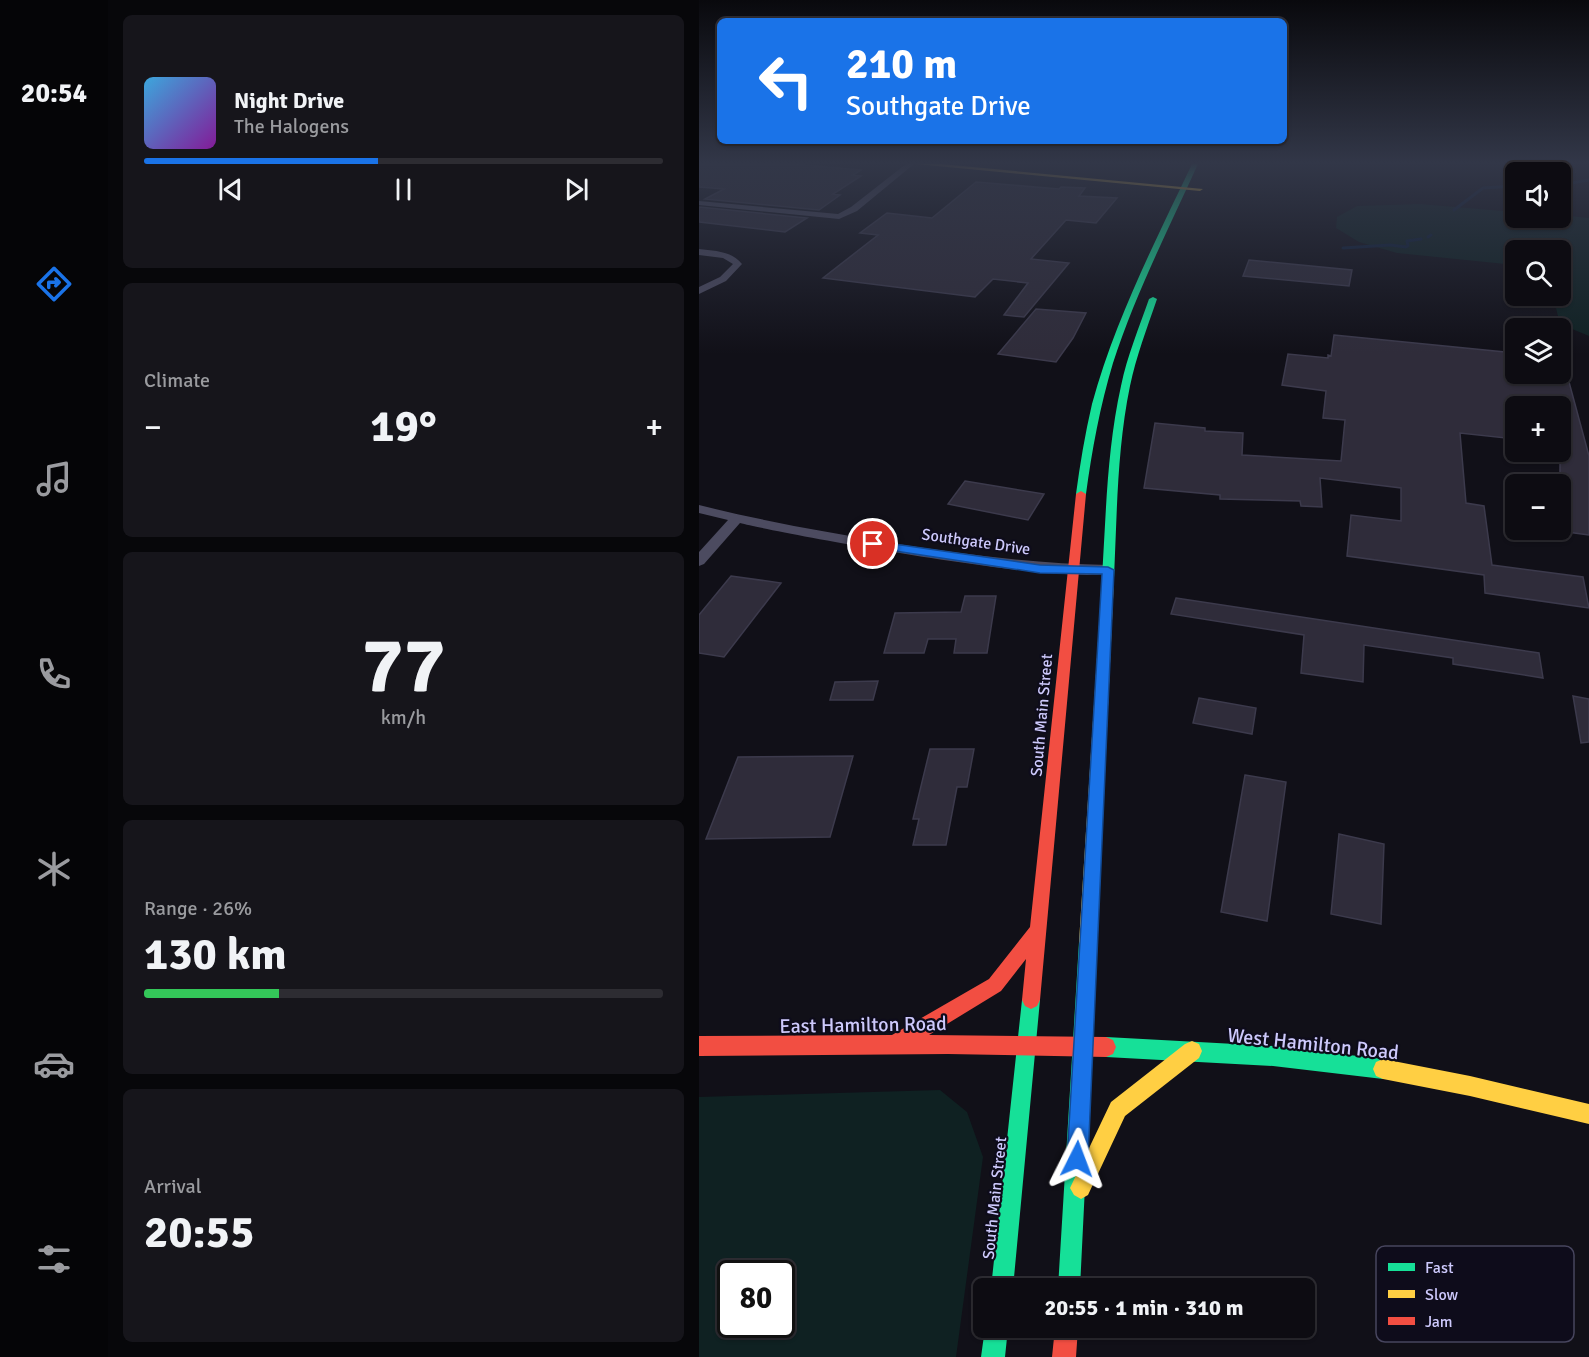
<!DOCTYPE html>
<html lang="en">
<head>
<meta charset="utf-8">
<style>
  :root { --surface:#0d0c12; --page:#16151b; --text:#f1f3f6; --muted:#9a9b9f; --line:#2d2c32; --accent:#1a73e8 }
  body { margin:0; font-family:Signika,sans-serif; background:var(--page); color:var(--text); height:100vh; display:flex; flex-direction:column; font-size:22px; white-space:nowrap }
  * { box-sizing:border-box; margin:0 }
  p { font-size:20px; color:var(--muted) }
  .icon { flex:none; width:33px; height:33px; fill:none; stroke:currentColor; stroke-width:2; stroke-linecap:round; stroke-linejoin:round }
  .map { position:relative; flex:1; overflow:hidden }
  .drawer { display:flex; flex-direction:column; gap:15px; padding:15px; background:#07070a; width:591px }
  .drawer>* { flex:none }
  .hud { position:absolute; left:18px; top:18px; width:570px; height:126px; border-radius:9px; box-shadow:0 2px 4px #0004,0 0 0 2px var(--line); background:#1a73e8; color:#fff; overflow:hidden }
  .fabs { position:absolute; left:806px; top:162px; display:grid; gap:12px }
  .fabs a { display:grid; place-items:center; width:66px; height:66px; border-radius:9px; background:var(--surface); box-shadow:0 2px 4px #0004,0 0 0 2px var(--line); font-size:30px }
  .speed { position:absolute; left:18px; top:1260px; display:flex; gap:12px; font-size:30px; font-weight:700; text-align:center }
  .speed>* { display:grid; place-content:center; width:78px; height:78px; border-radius:50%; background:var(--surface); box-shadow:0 2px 4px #0004,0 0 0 2px var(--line); line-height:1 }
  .speed .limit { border:3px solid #111; border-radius:9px; background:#fff; color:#111 }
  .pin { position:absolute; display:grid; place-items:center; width:51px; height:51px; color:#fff; margin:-26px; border:3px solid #fff; border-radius:50%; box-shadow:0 2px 6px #0007 }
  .me { position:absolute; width:66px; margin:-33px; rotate:3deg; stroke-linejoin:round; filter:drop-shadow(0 0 4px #0008) }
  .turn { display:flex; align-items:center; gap:21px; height:126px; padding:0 30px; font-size:27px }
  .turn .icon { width:78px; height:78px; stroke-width:2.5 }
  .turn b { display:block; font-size:42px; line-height:51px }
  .big { font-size:45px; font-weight:800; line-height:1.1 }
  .drawer .tile { flex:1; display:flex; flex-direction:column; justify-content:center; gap:9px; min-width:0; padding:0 21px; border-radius:9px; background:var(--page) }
  .drawer .dial { align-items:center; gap:0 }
  .dial b { font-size:78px; line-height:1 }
  .song { display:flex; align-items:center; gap:18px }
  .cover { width:72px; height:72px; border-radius:9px; background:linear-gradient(135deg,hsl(200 70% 55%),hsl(290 70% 35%)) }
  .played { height:6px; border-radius:3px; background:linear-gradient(90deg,var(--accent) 45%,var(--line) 45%) }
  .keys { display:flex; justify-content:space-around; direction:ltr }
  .heat { display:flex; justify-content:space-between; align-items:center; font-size:33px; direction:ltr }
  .charge { height:9px; border-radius:4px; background:linear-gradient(90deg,#34c759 26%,var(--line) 0) }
  .trip { position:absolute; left:274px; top:1278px; width:342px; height:60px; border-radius:9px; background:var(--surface); box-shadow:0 2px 4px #0004,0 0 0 2px var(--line); font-weight:800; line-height:60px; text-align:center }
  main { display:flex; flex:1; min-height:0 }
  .dock { display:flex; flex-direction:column; width:108px; justify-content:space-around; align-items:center; background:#050507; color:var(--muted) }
  .dock .icon { width:42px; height:42px }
  .dock .active { color:var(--accent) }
  .dock b { font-size:27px; color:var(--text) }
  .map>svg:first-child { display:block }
  .green { fill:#0f2122; fill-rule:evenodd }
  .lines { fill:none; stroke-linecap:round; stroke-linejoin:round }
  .stream { stroke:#0e1f3a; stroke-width:3 }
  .building { fill:#2f2c3a; stroke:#3c3a4c; stroke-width:1.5 }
  .street { fill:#4c4b60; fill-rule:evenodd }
  .fast { fill:#16e098; fill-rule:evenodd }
  .slow { fill:#ffcf43; fill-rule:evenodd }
  .jam { fill:#f24e42; fill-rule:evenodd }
  .route { fill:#1a73e8; stroke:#114b97; stroke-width:1.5 }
  .labels { text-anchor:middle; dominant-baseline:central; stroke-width:4.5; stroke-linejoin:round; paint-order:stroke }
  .street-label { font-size:16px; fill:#cdc9fc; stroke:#0e0c1b }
  .near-street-label { font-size:20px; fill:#cdc9fc; stroke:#0e0c1b }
  .key { fill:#0e0c1b; stroke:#47455e; stroke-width:1.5 }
  .key-label { font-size:16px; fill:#cdc9fc }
</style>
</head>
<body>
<main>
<nav class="dock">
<b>20:54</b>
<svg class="icon active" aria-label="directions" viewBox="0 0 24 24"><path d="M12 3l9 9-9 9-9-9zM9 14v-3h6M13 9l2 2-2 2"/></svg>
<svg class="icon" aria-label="music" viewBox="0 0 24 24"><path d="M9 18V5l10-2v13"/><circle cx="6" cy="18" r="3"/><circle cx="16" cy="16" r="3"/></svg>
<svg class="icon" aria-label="phone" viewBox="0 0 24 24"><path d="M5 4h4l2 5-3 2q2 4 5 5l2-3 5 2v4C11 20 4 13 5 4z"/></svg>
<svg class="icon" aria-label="climate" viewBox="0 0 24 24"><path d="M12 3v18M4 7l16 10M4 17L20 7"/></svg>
<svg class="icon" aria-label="car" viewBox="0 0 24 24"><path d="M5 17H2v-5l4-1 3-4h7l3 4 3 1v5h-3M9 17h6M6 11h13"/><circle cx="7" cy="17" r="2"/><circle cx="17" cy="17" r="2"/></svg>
<svg class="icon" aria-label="filters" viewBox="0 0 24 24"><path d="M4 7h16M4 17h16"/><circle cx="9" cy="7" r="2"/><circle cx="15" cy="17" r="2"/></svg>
</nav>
<section class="drawer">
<div class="tile">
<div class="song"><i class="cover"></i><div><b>Night Drive</b><p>The Halogens</p></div></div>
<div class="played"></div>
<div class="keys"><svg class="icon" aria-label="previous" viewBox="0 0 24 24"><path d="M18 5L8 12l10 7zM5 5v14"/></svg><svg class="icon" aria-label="pause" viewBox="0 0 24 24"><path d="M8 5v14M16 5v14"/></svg><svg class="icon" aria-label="next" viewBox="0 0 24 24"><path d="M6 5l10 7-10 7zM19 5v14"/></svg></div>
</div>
<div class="tile"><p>Climate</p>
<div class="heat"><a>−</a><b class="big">19°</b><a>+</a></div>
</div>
<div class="tile dial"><b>77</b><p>km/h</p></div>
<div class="tile"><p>Range · 26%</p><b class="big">130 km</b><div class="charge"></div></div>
<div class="tile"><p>Arrival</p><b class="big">20:55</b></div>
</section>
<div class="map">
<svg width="890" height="1357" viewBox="0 0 890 1357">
  <rect width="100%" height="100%" fill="#111018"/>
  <path class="green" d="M 721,204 L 816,212 L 816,218 L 861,218 L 861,215 L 890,218 L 890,336 L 861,324 L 854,296 L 861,296 L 861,250 L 816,250 L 816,265 L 698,253 L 660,242 L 637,228 L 638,217 L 658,206 Z
    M 241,1090 L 268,1112 L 284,1157 L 257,1357 L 0,1357 L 0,1097 ZM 32,1274 L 82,1274 L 82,1324 L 32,1324 Z"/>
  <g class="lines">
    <path class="stream" d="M 861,185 L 890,180
      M 755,210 L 784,188 L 816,186
      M 729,237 L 732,235
      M 644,248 L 691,245 L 707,247 L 709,246 L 708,241 L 722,239"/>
  </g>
  <path class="building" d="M 0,164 L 95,164 L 162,170 L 154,175 L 162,176 L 134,194 L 141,195 L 120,210 L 6,199 L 25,189 L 0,187 Z
    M 277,182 L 360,189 L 362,187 L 386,188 L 380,196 L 418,198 L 397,223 L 367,220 L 332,259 L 370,263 L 325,317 L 305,315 L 329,283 L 294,279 L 276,297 L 124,278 L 179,235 L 161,233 L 188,213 L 233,218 Z
    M 0,207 L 108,218 L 86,232 L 0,222 Z
    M 550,260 L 653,270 L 650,286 L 544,276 Z
    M 337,309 L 387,313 L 374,338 L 357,362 L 299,354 Z
    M 635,335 L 816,353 L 816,374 L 861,374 L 861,368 L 866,367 L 890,456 L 890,535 L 861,531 L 861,406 L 816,406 L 816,439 L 761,433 L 767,503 L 785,506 L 793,565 L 884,577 L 890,608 L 786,593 L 785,575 L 648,556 L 652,515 L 702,521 L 702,488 L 621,478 L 623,507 L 602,506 L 601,501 L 521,499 L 521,495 L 445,488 L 456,423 L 506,428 L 506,431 L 544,433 L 543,455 L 642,461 L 646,420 L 624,418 L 627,391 L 583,385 L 589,354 L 629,358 L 629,355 L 632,356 Z
    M 266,481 L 345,494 L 329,520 L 249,504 Z
    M 32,576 L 82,583 L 25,657 L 0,653 L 0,615 Z
    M 266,596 L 297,596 L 288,653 L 255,653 L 257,639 L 229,639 L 225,653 L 185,653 L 196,613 L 262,612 Z
    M 477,598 L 840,653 L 844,678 L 754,664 L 754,658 L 665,645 L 664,682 L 602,673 L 605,635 L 472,614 Z
    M 179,681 L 174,700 L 131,700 L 136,682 Z
    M 874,696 L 890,699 L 890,742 L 882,743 Z
    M 500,698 L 557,708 L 553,734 L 494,723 Z
    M 231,749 L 275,749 L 268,787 L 258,787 L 247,845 L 214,845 L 220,819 L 214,819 Z
    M 154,756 L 131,837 L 7,839 L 39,757 Z
    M 546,775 L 587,782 L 568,921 L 522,912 Z
    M 640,834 L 685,844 L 682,924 L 632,914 Z"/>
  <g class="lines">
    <path class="street" d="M 207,164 L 215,164 L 158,211 L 140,219 L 0,205 L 0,201 L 139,214 L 152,207 Z
      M 0,249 C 16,251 33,251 43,264 L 27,281 L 0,294 L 0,287 L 21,277 L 34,264 L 24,258 L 0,255 Z
      M 0,505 C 63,521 127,532 192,543 C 264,554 336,564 409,565 L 416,570 C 399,592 84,534 41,523 L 5,564 L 0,566 L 0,552 L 29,520 L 0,513 Z"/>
    <path class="fast" d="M 493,164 L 499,164 C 469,230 436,295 414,363 C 401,406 393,450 387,494 L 382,497 L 378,496 L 377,494 C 381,464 386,434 393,404 C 416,320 456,242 493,164 Z
      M 454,297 L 458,299 C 448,328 437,357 431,386 C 418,449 418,514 415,578 L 409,582 L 403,578 C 407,514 408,449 422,386 C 428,356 440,328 450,299 Z
      M 389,934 L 395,936 L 398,942 L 381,1288 L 359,1288 L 380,942 L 383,936 Z
      M 332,991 L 338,994 L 341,1000 L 314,1288 L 292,1288 L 323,1000 L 326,994 Z
      M 407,1037 L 574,1046 L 684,1059 L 691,1062 L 694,1069 L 691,1076 L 684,1079 L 574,1066 L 407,1057 L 400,1054 L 397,1047 L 400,1040 Z
      M 286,1328 L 309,1328 L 306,1357 L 282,1357 Z"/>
    <path class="slow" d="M 217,164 L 242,164 L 504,189 L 501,191 Z
      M 409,574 L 415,578 L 398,942 L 395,948 L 389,950 L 383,948 L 380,942 L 403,578 Z
      M 493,1041 L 500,1044 L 503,1051 L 500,1058 L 426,1116 L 389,1195 L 382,1199 L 375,1195 L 371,1188 L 412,1102 L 486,1044 Z
      M 684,1059 L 771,1076 L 890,1104 L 890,1124 L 771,1096 L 684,1079 L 677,1076 L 674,1069 L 677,1062 Z"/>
    <path class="jam" d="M 382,491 L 387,494 L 341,1000 L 338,1006 L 332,1009 L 326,1006 L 323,1000 L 327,959 L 302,991 L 230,1035 L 407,1037 L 414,1040 L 417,1047 L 414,1054 L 407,1057 L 249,1054 L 0,1056 L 0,1036 L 193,1035 L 290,979 L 331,927 L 377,494 Z
      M 356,1328 L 379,1328 L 377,1357 L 353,1357 Z"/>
  </g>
  <linearGradient id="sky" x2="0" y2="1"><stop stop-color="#09090d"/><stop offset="0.46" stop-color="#323748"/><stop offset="1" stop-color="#323748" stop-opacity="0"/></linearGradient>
  <rect width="890" height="354" fill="url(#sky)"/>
  <path class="route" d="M 174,541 L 341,565 L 409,567 L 415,570 L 389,1159 L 386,1166 L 378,1169 L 371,1166 L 368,1159 L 403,574 L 341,573 L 170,547 L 169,544 Z"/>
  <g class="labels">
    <g class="street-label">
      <text transform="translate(277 542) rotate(8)">Southgate Drive</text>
      <text transform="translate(343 715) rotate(-85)">South Main Street</text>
      <text transform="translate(296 1198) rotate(-84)">South Main Street</text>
    </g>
    <g class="near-street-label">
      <text transform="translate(164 1025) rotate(-1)">East Hamilton Road</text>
      <text transform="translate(614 1044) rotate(6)">West Hamilton Road</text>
    </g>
  </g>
  <rect x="677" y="1246" width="198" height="96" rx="9" class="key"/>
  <rect x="689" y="1263" width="27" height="8" fill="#16e098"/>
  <rect x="689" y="1290" width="27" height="8" fill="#ffcf43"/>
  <rect x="689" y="1317" width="27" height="8" fill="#f24e42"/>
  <g class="key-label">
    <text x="726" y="1273">Fast</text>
    <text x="726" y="1300">Slow</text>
    <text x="726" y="1327">Jam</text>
  </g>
</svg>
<div class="fabs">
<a><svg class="icon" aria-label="sound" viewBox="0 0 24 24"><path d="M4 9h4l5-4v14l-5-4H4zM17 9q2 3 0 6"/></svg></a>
<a><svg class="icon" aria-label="search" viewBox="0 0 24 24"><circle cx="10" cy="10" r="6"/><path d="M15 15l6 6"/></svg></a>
<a><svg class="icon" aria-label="layers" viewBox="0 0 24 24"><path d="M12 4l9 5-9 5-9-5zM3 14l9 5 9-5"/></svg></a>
<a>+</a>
<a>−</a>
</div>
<div class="speed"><div class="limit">80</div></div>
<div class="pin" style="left:174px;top:544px;background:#d93025"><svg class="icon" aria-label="arrive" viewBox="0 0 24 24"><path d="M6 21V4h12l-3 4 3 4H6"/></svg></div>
<svg class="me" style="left:378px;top:1159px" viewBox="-20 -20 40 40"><path d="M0-17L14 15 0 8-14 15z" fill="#1a73e8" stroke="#fff" stroke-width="4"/></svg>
<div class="trip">20:55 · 1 min · 310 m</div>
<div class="hud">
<div class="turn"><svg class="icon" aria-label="left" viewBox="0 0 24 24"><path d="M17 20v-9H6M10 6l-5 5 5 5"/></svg><div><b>210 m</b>Southgate Drive</div></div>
</div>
</div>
</main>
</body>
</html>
